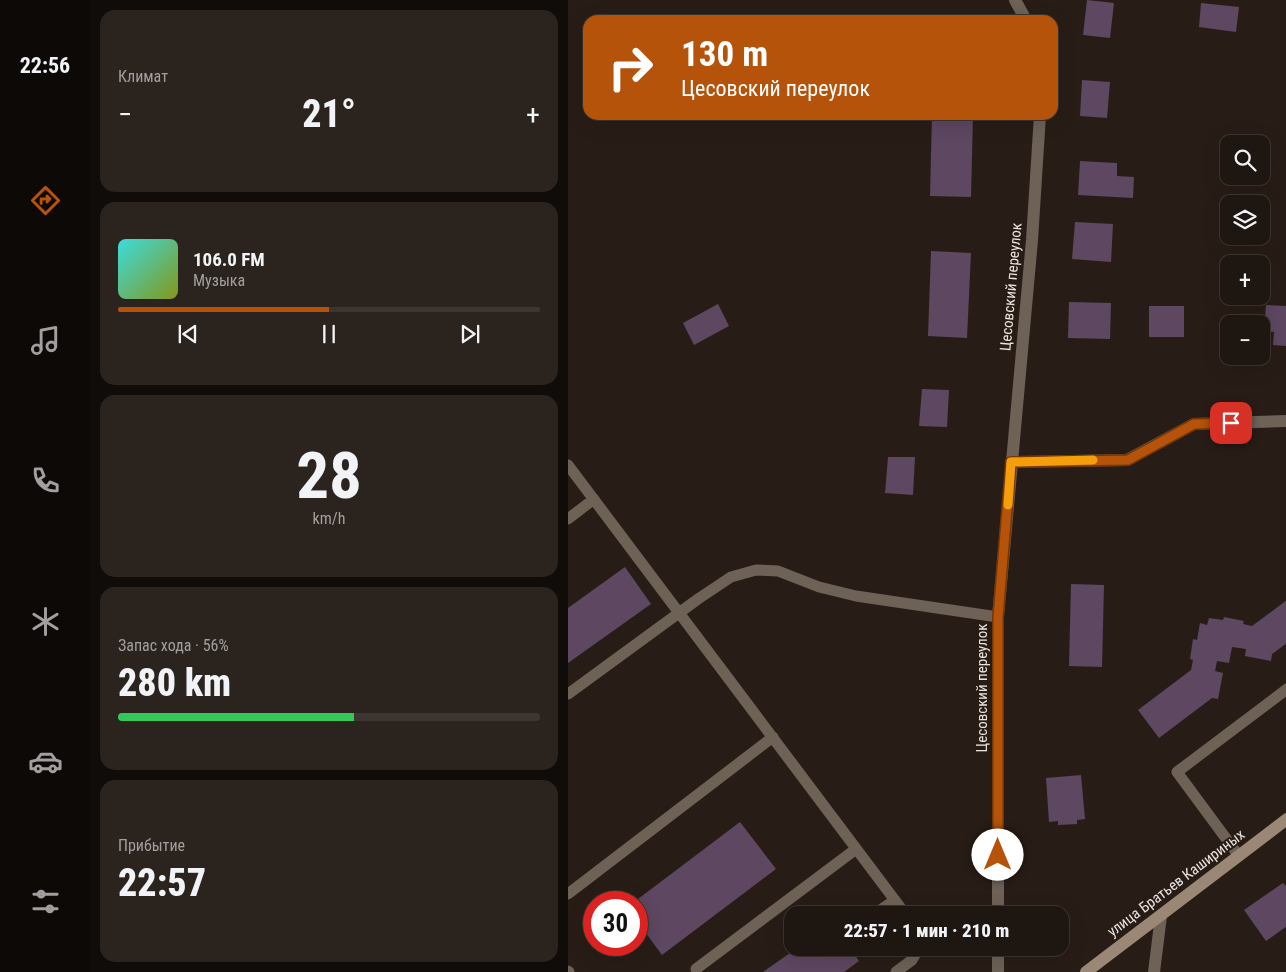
<!DOCTYPE html>
<html lang="ru">
<head>
<meta charset="utf-8">
<style>
  :root { --surface:#1e1610; --page:#2b231e; --text:#f1f3f6; --muted:#a19f9f; --line:#3c3530; --accent:#b45309 }
  body { margin:0; font-family:"Roboto Condensed",sans-serif; background:var(--page); color:var(--text); height:100vh; display:flex; flex-direction:column; font-size:19px; white-space:nowrap }
  * { box-sizing:border-box; margin:0 }
  p { font-size:16px; color:var(--muted) }
  .icon { flex:none; width:28px; height:28px; fill:none; stroke:currentColor; stroke-width:2; stroke-linecap:round; stroke-linejoin:round }
  .map { position:relative; flex:1; overflow:hidden }
  .panel { display:flex; flex-direction:column; gap:10px; padding:10px; background:#100c09; width:478px }
  .panel>* { flex:none }
  .banner { position:absolute; left:15px; top:15px; width:475px; height:105px; border-radius:15px; box-shadow:0 5px 20px #0002,0 0 0 1px var(--line); background:#b45309; color:#fff; overflow:hidden }
  .fabs { position:absolute; left:652px; top:135px; display:grid; gap:10px }
  .fabs a { display:grid; place-items:center; width:50px; height:50px; border-radius:10px; background:var(--surface); box-shadow:0 5px 20px #0002,0 0 0 1px var(--line); font-size:25px }
  .speed { position:absolute; left:15px; top:891px; display:flex; gap:10px; font-size:25px; font-weight:700; text-align:center }
  .speed>* { display:grid; place-content:center; width:65px; height:65px; border-radius:50%; background:var(--surface); box-shadow:0 5px 20px #0002,0 0 0 1px var(--line); line-height:1 }
  .speed .limit { border:8px solid #d22; background:#fff; color:#111 }
  .pin { position:absolute; display:grid; place-items:center; width:42px; height:42px; color:#fff; margin:-21px; border-radius:10px; box-shadow:0 2px 8px #0006 }
  .me { position:absolute; width:55px; margin:-28px; rotate:0deg; stroke-linejoin:round; filter:drop-shadow(0 0 4px #0008) }
  .turn { display:flex; align-items:center; gap:18px; height:105px; padding:0 15px; font-size:22px }
  .turn .icon { width:65px; height:65px; stroke-width:2.5 }
  .turn b { display:block; font-size:35px; line-height:42px }
  .big { font-size:38px; font-weight:800; line-height:1.1 }
  .panel .tile { flex:1; display:flex; flex-direction:column; justify-content:center; gap:8px; min-width:0; padding:0 18px; border-radius:15px; background:var(--page) }
  .panel .dial { align-items:center; gap:0 }
  .dial b { font-size:65px; line-height:1 }
  .song { display:flex; align-items:center; gap:15px }
  .cover { width:60px; height:60px; border-radius:8px; background:linear-gradient(135deg,hsl(180 70% 55%),hsl(70 70% 35%)) }
  .played { height:5px; border-radius:2px; background:linear-gradient(90deg,var(--accent) 50%,var(--line) 50%) }
  .keys { display:flex; justify-content:space-around; direction:ltr }
  .heat { display:flex; justify-content:space-between; align-items:center; font-size:28px; direction:ltr }
  .charge { height:8px; border-radius:4px; background:linear-gradient(90deg,#34c759 56%,var(--line) 0) }
  .trip { position:absolute; left:216px; top:906px; width:285px; height:50px; border-radius:15px; background:var(--surface); box-shadow:0 5px 20px #0002,0 0 0 1px var(--line); font-weight:800; line-height:50px; text-align:center }
  main { display:flex; flex:1; min-height:0 }
  .dock { display:flex; flex-direction:column; width:90px; justify-content:space-around; align-items:center; background:#0c0906; color:var(--muted) }
  .dock .icon { width:35px; height:35px }
  .dock .selected { color:var(--accent) }
  .dock b { font-size:22px; color:var(--text) }
  .map>svg:first-child { display:block }
  .building { fill:#5e4761 }
  .lines { fill:none; stroke-linecap:round; stroke-linejoin:round }
  .lane { stroke:#6e6257; stroke-width:11 }
  .street { stroke:#6e6257; stroke-width:12 }
  .secondary { stroke:#9b8776; stroke-width:12 }
  .route-casing { stroke:#753606; stroke-width:12 }
  .route { stroke:#b45309; stroke-width:9 }
  .slow { stroke:#f59e0b; stroke-width:9 }
  .labels { text-anchor:middle; dominant-baseline:central; stroke-width:4; stroke-linejoin:round; paint-order:stroke }
  .street-label { font-size:15px; fill:#ebe3de; stroke:#281d16 }
</style>
</head>
<body>
<main>
<nav class="dock">
<b>22:56</b>
<svg class="icon selected" aria-label="directions" viewBox="0 0 24 24"><path d="M12 3l9 9-9 9-9-9zM9 14v-3h6M13 9l2 2-2 2"/></svg>
<svg class="icon" aria-label="music" viewBox="0 0 24 24"><path d="M9 18V5l10-2v13"/><circle cx="6" cy="18" r="3"/><circle cx="16" cy="16" r="3"/></svg>
<svg class="icon" aria-label="phone" viewBox="0 0 24 24"><path d="M5 4h4l2 5-3 2q2 4 5 5l2-3 5 2v4C11 20 4 13 5 4z"/></svg>
<svg class="icon" aria-label="climate" viewBox="0 0 24 24"><path d="M12 3v18M4 7l16 10M4 17L20 7"/></svg>
<svg class="icon" aria-label="car" viewBox="0 0 24 24"><path d="M5 17H2v-5l4-1 3-4h7l3 4 3 1v5h-3M9 17h6M6 11h13"/><circle cx="7" cy="17" r="2"/><circle cx="17" cy="17" r="2"/></svg>
<svg class="icon" aria-label="filters" viewBox="0 0 24 24"><path d="M4 7h16M4 17h16"/><circle cx="9" cy="7" r="2"/><circle cx="15" cy="17" r="2"/></svg>
</nav>
<section class="panel">
<div class="tile"><p>Климат</p>
<div class="heat"><a>−</a><b class="big">21°</b><a>+</a></div>
</div>
<div class="tile">
<div class="song"><i class="cover"></i><div><b>106.0 FM</b><p>Музыка</p></div></div>
<div class="played"></div>
<div class="keys"><svg class="icon" aria-label="previous" viewBox="0 0 24 24"><path d="M18 5L8 12l10 7zM5 5v14"/></svg><svg class="icon" aria-label="pause" viewBox="0 0 24 24"><path d="M8 5v14M16 5v14"/></svg><svg class="icon" aria-label="next" viewBox="0 0 24 24"><path d="M6 5l10 7-10 7zM19 5v14"/></svg></div>
</div>
<div class="tile dial"><b>28</b><p>km/h</p></div>
<div class="tile"><p>Запас хода · 56%</p><b class="big">280 km</b><div class="charge"></div></div>
<div class="tile"><p>Прибытие</p><b class="big">22:57</b></div>
</section>
<div class="map">
<svg width="719" height="972" viewBox="0 0 719 972">
  <rect width="100%" height="100%" fill="#281d16"/>
  <path class="building" d="M 519,0 L 546,3 L 542,38 L 515,35 Z
    M 633,3 L 671,7 L 668,32 L 631,27 Z
    M 514,80 L 542,82 L 539,118 L 512,116 Z
    M 364,115 L 405,115 L 403,197 L 362,196 Z
    M 512,161 L 549,163 L 549,176 L 566,177 L 565,198 L 510,195 Z
    M 507,222 L 545,224 L 543,262 L 504,259 Z
    M 363,251 L 403,253 L 399,338 L 360,336 Z
    M 501,302 L 543,303 L 542,339 L 500,338 Z
    M 150,304 L 161,326 L 126,345 L 115,323 Z
    M 698,305 L 719,306 L 719,346 L 705,345 L 706,332 L 696,331 Z
    M 581,306 L 616,306 L 616,337 L 581,337 Z
    M 354,389 L 381,390 L 379,427 L 351,426 Z
    M 320,457 L 347,457 L 345,495 L 317,493 Z
    M 57,567 L 83,604 L 0,663 L 0,608 Z
    M 503,584 L 536,585 L 534,667 L 501,666 Z
    M 719,600 L 719,643 L 704,654 L 703,661 L 677,656 L 678,649 L 664,647 L 661,663 L 649,661 L 647,671 L 655,673 L 650,699 L 644,698 L 591,738 L 570,710 L 623,670 L 625,660 L 622,659 L 625,639 L 629,640 L 632,623 L 639,625 L 641,618 L 655,620 L 656,617 L 676,621 L 675,624 L 684,626 Z
    M 513,775 L 517,819 L 509,820 L 509,824 L 490,825 L 490,821 L 481,822 L 478,778 Z
    M 172,822 L 208,869 L 94,955 L 69,921 L 69,902 L 66,902 Z
    M 715,883 L 719,887 L 719,926 L 698,941 L 676,910 Z
    M 229,948 L 282,948 L 291,961 L 276,972 L 195,972 Z"/>
  <g class="lines">
    <path class="lane" d="M 0,465 L 338,915
      M 0,519 L 26,499
      M 0,694 L 130,599 L 163,577 L 188,570 L 210,571 L 251,587 L 288,596 L 430,617
      M 671,856 L 609,772 L 719,689
      M 0,894 L 205,737
      M 305,915 L 327,900
      M 128,969 L 288,849
      M 0,971 L 1,972
      M 328,972 L 344,960 L 351,948"/>
    <path class="street" d="M 447,0 L 458,20
      M 443,462 L 559,460 L 626,424 L 719,421
      M 430,915 L 430,617 L 464,240 L 472,115
      M 430,972 L 430,948
      M 586,972 L 593,916"/>
    <path class="secondary" d="M 518,972 L 719,819"/>
  </g>
  <g class="lines">
    <defs>
      <path id="route" d="M 430,855 L 430,617 L 443,462 L 560,460 L 626,424 L 663,423"/>
    </defs>
    <use href="#route" class="route-casing"/>
    <use href="#route" class="route"/>
    <path class="slow" d="M 440,505 L 443,462 L 525,460"/>
  </g>
  <g class="labels">
    <g class="street-label">
      <text transform="translate(443 287) rotate(-85)">Цесовский переулок</text>
      <text transform="translate(414 688) rotate(-90)">Цесовский переулок</text>
      <text transform="translate(608 883) rotate(-37)">улица Братьев Кашириных</text>
    </g>
  </g>
</svg>
<div class="fabs">
<a><svg class="icon" aria-label="search" viewBox="0 0 24 24"><circle cx="10" cy="10" r="6"/><path d="M15 15l6 6"/></svg></a>
<a><svg class="icon" aria-label="layers" viewBox="0 0 24 24"><path d="M12 4l9 5-9 5-9-5zM3 14l9 5 9-5"/></svg></a>
<a>+</a>
<a>−</a>
</div>
<div class="speed"><div class="limit">30</div></div>
<div class="pin" style="left:663px;top:423px;background:#d93025"><svg class="icon" aria-label="arrive" viewBox="0 0 24 24"><path d="M6 21V4h12l-3 4 3 4H6"/></svg></div>
<svg class="me" style="left:430px;top:855px" viewBox="-20 -20 40 40"><circle r="19" fill="#fff"/><path d="M0-13L10 11 0 6-10 11z" fill="#b45309"/></svg>
<div class="trip">22:57 · 1 мин · 210 m</div>
<div class="banner">
<div class="turn"><svg class="icon" aria-label="right" viewBox="0 0 24 24"><path d="M7 20v-9h11M14 6l5 5-5 5"/></svg><div><b>130 m</b>Цесовский переулок</div></div>
</div>
</div>
</main>
</body>
</html>
